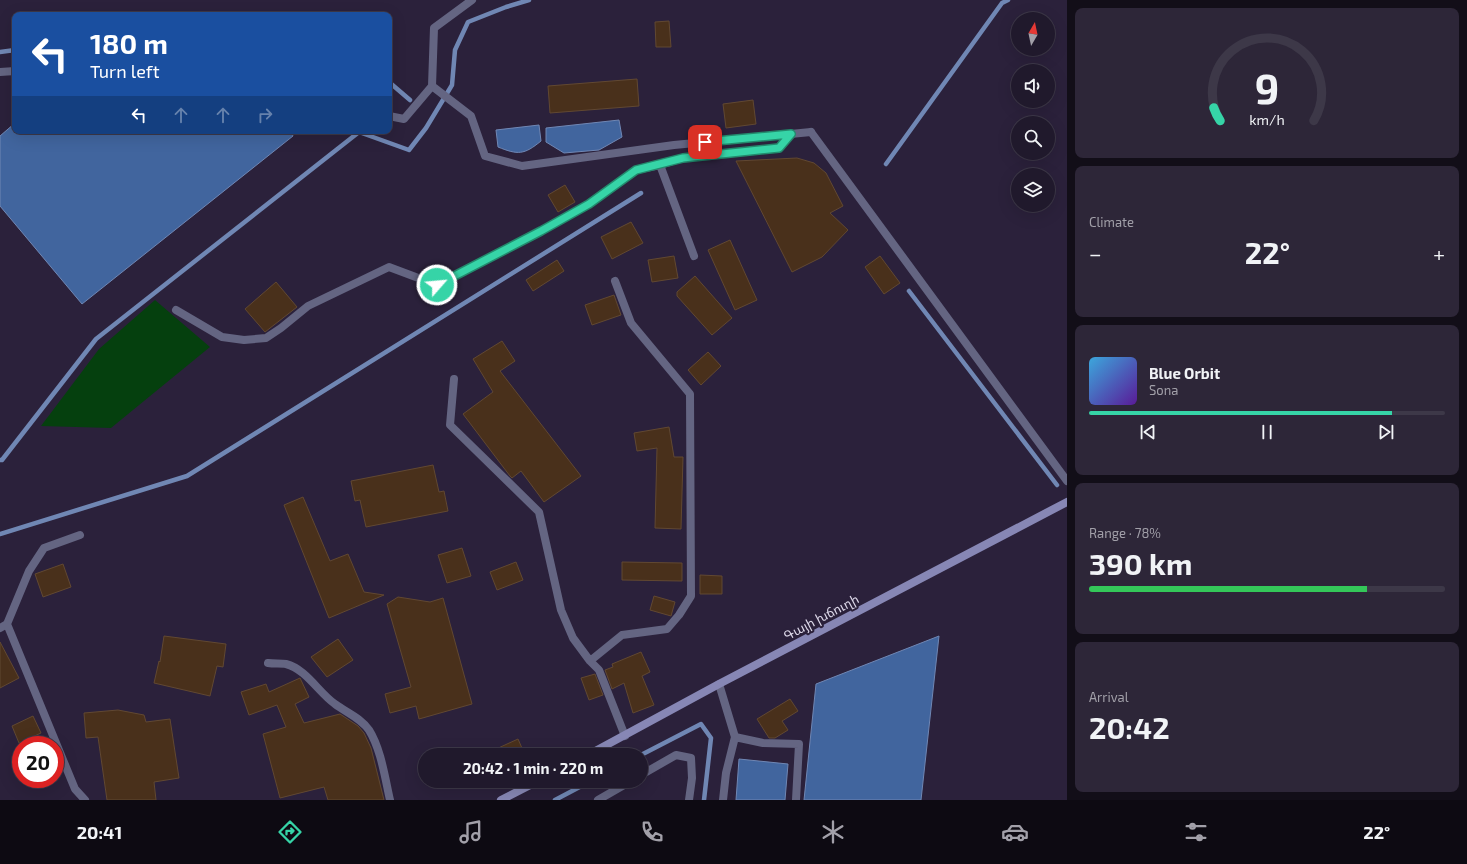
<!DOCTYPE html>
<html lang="en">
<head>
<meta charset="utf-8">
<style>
  :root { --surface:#20192c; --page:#2d2638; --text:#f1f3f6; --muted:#a2a0a9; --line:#3d3848; --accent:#36d4a7 }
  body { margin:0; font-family:"Exo 2","Noto Sans Armenian",sans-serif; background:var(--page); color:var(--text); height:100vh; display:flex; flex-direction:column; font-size:15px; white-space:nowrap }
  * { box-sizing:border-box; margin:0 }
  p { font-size:13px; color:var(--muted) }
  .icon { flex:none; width:22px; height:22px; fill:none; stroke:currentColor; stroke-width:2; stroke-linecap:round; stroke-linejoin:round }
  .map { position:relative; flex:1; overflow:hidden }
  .side { display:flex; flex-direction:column; gap:8px; padding:8px; background:#120e18; width:400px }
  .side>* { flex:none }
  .guide { position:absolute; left:12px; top:12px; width:380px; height:122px; border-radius:8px; box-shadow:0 4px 16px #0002,0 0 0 1px var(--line); background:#1a4fa0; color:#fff; overflow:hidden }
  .needle { width:26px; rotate:9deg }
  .controls { position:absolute; left:1011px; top:12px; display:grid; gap:8px }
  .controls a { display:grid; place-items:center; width:44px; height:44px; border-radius:50%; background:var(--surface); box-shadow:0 4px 16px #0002,0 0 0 1px var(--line); font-size:20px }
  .speed { position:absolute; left:12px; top:736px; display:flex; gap:8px; font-size:20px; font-weight:700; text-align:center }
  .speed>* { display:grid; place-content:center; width:52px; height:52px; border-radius:50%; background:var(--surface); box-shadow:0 4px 16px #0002,0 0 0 1px var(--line); line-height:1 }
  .speed .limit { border:6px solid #d22; background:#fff; color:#111 }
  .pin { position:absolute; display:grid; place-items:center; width:34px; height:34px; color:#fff; margin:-17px; border-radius:8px; box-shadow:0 2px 6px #0006 }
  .me { position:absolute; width:44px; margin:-22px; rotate:63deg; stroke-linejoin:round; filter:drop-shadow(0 0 3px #0008) }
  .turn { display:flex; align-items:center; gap:14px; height:84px; padding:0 12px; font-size:18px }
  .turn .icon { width:52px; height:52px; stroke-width:2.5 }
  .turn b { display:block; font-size:28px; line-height:34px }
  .lanes { display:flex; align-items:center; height:38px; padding:0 12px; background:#0003; justify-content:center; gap:20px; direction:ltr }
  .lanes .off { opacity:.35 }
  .big { font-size:30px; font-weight:700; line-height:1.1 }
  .side .card { flex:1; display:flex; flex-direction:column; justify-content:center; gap:6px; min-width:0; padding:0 14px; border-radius:8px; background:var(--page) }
  .side .dial { align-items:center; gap:0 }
  .dial svg { height:104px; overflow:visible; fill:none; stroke:var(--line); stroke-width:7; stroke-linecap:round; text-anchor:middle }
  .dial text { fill:var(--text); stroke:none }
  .song { display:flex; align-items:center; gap:12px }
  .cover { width:48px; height:48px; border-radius:6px; background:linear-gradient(135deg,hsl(200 70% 55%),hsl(270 70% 35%)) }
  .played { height:4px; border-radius:2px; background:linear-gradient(90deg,var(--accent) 85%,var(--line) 85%) }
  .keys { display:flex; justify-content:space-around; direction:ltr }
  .heat { display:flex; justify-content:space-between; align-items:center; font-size:22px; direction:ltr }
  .charge { height:6px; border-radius:3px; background:linear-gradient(90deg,#34c759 78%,var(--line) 0) }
  .trip { position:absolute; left:418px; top:748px; width:230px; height:40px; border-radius:20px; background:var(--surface); box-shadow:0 4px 16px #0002,0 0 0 1px var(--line); font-weight:700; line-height:40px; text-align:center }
  .tab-bar { display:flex; height:64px; justify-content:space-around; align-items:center; background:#0d0a12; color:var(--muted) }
  .tab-bar .icon { width:28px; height:28px }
  .tab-bar .active { color:var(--accent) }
  .tab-bar b { font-size:18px; color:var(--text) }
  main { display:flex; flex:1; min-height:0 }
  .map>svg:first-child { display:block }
  .green { fill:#05400e }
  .water { fill:#41659e; stroke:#7087b4 }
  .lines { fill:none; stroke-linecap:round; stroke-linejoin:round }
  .stream { stroke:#7087b4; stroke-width:4.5 }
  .building { fill:#49301b; stroke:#614832 }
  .lane { stroke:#646582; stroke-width:8 }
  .street { stroke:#646582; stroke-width:8 }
  .secondary { stroke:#8787b5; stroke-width:8 }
  .route-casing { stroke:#238a6d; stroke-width:10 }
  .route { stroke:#36d4a7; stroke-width:7 }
  .labels { text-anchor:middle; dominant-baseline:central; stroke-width:4; stroke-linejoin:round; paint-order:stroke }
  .street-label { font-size:13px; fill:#dcd7e8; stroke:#2b213b }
</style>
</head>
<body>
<main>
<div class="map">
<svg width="1067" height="800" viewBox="0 0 1067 800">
  <rect width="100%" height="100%" fill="#2b213b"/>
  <path class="green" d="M 155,300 L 210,347 L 111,428 L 41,426 L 99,349 Z"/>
  <path class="water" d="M 619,120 L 622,137 L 599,150 L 564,153 L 546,142 L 546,128 Z
    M 15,123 L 15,131 L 291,131 L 293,136 L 82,304 L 0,206 L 0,136 Z
    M 539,125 L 541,141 C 524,155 518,155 498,147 L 496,130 Z
    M 939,636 L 921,800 L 804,800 L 816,684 Z
    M 739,759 L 788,764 L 785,800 L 736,800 Z"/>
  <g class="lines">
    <path class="stream" d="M 0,52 L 15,50
      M 389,82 L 410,100
      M 886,164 L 1002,3 L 1008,0
      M 909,291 L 1057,485
      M 0,460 L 2,460 L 96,339 L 359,132 L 409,150 L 426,128 L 452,85 L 455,50 L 468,22 L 506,7 L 529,0
      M 0,534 L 187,476 L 641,193
      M 641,755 L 701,724 L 711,738 L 704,800
      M 555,800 L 591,781"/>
  </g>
  <path class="building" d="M 669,21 L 671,47 L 656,47 L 655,22 Z
    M 637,79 L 639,106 L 550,113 L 548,86 Z
    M 753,100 L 756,124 L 726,128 L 723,104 Z
    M 797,158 L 814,163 L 826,173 L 843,206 L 830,213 L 848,230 L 822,257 L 792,272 L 736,161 Z
    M 565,185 L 575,202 L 558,212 L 548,195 Z
    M 631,222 L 643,243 L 612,259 L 601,237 Z
    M 730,240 L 757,300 L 735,310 L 708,250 Z
    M 674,256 L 678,278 L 652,282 L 648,260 Z
    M 880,256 L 900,283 L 884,294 L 865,267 Z
    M 557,260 L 564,271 L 533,291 L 526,280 Z
    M 695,276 L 732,318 L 712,335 L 677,296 L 677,292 Z
    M 276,282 L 297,307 L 265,332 L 245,309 Z
    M 614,295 L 621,315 L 592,325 L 585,305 Z
    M 502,341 L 515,361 L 500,371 L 581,476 L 544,502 L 521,471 L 512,478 L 510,476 L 463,414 L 493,392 L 473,359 Z
    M 708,352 L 721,366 L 701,385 L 688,370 Z
    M 669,427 L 674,457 L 683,457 L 681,529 L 655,528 L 657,448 L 637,451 L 634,433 Z
    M 433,465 L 439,492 L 444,491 L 448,511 L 366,527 L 360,500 L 355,501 L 351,481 Z
    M 303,497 L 330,561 L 348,554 L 364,592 L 384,595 L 329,618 L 284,505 Z
    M 462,548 L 471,576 L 447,583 L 438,555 Z
    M 516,562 L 523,580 L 497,590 L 490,572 Z
    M 622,562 L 682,563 L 682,581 L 622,580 Z
    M 63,564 L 71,587 L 43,597 L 35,574 Z
    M 700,575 L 722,576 L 722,594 L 700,594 Z
    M 654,596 L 675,602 L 671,616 L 650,610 Z
    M 398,597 L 430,602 L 443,598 L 472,704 L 419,719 L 416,706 L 390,713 L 385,694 L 411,687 L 387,604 Z
    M 164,636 L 226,644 L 223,667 L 217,666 L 210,696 L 154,683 L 159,661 L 160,662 Z
    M 338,639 L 353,660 L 327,677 L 311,657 Z
    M 0,642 L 19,678 L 0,688 Z
    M 641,652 L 650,672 L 642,676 L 654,705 L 633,713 L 624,683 L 612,689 L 605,670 L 613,667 L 612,664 Z
    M 595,674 L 603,695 L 589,700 L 581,678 Z
    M 300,678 L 309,697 L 295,704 L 304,723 L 340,714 L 358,726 L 364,733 L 371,748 L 384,800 L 328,800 L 324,787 L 280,798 L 263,734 L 286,727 L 277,705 L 249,715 L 241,692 L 266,684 L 269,692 Z
    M 790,699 L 798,711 L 782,721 L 788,730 L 775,738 L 769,738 L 757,719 Z
    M 118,710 L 144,715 L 146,722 L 170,719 L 179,778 L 154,782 L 156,800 L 107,800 L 98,737 L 86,738 L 84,713 Z
    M 33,716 L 41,733 L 19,743 L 12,726 Z
    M 518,739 L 525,755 L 483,755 Z"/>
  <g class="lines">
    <path class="lane" d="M 0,72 L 15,71
      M 432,86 L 471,116 L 485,156 L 522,166 L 674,145 L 811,132
      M 389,116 L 404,119 L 432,86 L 434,28 L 472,0
      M 694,256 L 660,165 L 683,158 L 779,148 L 791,134
      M 176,310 L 222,337 L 244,340 L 266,338 L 281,328 L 308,306 L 389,267 L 437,285 L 541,231 L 589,204 L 636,170 L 660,165
      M 719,684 L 735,737 L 726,773 L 723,800
      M 735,737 L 763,743 L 799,744 L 796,800"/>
    <path class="street" d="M 811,132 L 1067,481
      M 454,379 L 450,425 L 539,512 L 561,610 L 573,638 L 590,661 L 599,670 L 625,736
      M 7,624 L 75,789 L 85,800
      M 0,628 L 7,624 L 29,571 L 44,548 L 80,535
      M 590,661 L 622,635 L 667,629 L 679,615 L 691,596 L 690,394 L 631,323 L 615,281
      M 268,663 C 274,664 281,663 286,664 C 306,669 319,693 335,704 C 347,713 361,718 369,730 C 381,749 385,778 390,800
      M 641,775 L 676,755 L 691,758 L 692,778 L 689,800
      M 598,800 L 631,781"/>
    <path class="secondary" d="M 588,755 L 719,684 L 1067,502
      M 501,800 L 538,781"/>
  </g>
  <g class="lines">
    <defs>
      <path id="route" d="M 437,285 L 541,231 L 589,204 L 636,170 L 683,158 L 779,148 L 791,134 L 705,142"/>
    </defs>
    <use href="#route" class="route-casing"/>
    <use href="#route" class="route"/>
  </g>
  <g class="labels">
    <g class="street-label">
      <text transform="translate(821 617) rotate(-28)">Գայի խճուղի</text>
    </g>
  </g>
</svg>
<div class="controls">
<a><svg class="needle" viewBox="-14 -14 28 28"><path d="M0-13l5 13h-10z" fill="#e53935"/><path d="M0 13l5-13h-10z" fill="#a2a0a9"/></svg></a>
<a><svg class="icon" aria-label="sound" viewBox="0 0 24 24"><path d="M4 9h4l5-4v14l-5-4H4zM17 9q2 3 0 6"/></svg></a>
<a><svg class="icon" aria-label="search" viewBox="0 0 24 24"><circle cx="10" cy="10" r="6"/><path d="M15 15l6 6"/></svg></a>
<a><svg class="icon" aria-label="layers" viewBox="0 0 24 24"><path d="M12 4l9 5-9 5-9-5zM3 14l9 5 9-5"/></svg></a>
</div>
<div class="speed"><div class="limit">20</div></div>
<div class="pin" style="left:705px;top:142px;background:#d93025"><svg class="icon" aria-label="arrive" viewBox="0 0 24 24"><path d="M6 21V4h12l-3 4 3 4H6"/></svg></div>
<svg class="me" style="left:437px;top:285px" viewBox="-20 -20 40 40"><circle r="17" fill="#36d4a7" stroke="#fff" stroke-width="3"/><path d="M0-11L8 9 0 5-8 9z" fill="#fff"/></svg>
<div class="trip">20:42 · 1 min · 220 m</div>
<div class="guide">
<div class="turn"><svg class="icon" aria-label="left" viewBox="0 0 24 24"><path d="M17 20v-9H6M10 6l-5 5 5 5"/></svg><div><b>180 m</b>Turn left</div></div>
<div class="lanes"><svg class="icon" aria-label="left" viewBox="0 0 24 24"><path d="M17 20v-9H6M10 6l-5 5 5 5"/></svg><svg class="icon off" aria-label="ahead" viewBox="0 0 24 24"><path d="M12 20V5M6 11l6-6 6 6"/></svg><svg class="icon off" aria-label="ahead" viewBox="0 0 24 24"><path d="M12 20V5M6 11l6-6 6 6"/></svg><svg class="icon off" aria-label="right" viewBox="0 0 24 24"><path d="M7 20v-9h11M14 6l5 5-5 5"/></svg></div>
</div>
</div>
<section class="side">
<div class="card dial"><svg viewBox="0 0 100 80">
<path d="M14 69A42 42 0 1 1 86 69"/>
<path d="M14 69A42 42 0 0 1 9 59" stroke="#36d4a7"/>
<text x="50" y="56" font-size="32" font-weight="700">9</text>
<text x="50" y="72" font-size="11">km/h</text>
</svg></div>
<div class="card"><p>Climate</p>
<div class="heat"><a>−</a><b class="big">22°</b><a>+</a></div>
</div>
<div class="card">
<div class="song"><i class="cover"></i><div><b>Blue Orbit</b><p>Sona</p></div></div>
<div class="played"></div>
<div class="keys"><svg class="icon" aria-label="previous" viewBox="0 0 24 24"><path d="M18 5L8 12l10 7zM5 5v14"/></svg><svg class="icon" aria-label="pause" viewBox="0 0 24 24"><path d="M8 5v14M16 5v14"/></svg><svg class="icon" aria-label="next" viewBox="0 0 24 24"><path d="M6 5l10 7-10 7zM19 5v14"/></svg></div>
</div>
<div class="card"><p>Range · 78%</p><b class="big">390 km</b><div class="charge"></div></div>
<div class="card"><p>Arrival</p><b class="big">20:42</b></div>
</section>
</main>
<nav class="tab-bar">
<b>20:41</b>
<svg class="icon active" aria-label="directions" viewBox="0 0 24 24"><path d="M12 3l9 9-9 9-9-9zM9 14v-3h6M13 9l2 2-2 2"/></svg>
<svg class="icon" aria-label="music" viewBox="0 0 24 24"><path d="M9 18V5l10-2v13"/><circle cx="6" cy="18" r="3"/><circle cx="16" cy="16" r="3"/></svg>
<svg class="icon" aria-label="phone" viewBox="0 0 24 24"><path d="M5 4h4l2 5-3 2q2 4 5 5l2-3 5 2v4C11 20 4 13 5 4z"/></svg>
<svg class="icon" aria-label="climate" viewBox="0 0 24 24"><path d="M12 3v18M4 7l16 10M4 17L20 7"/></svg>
<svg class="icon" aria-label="car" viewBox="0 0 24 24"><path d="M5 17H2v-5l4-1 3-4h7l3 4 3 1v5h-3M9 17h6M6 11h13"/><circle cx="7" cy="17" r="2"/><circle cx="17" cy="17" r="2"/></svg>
<svg class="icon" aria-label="filters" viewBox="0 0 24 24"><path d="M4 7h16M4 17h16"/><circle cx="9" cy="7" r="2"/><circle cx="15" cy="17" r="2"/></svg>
<b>22°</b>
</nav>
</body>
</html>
